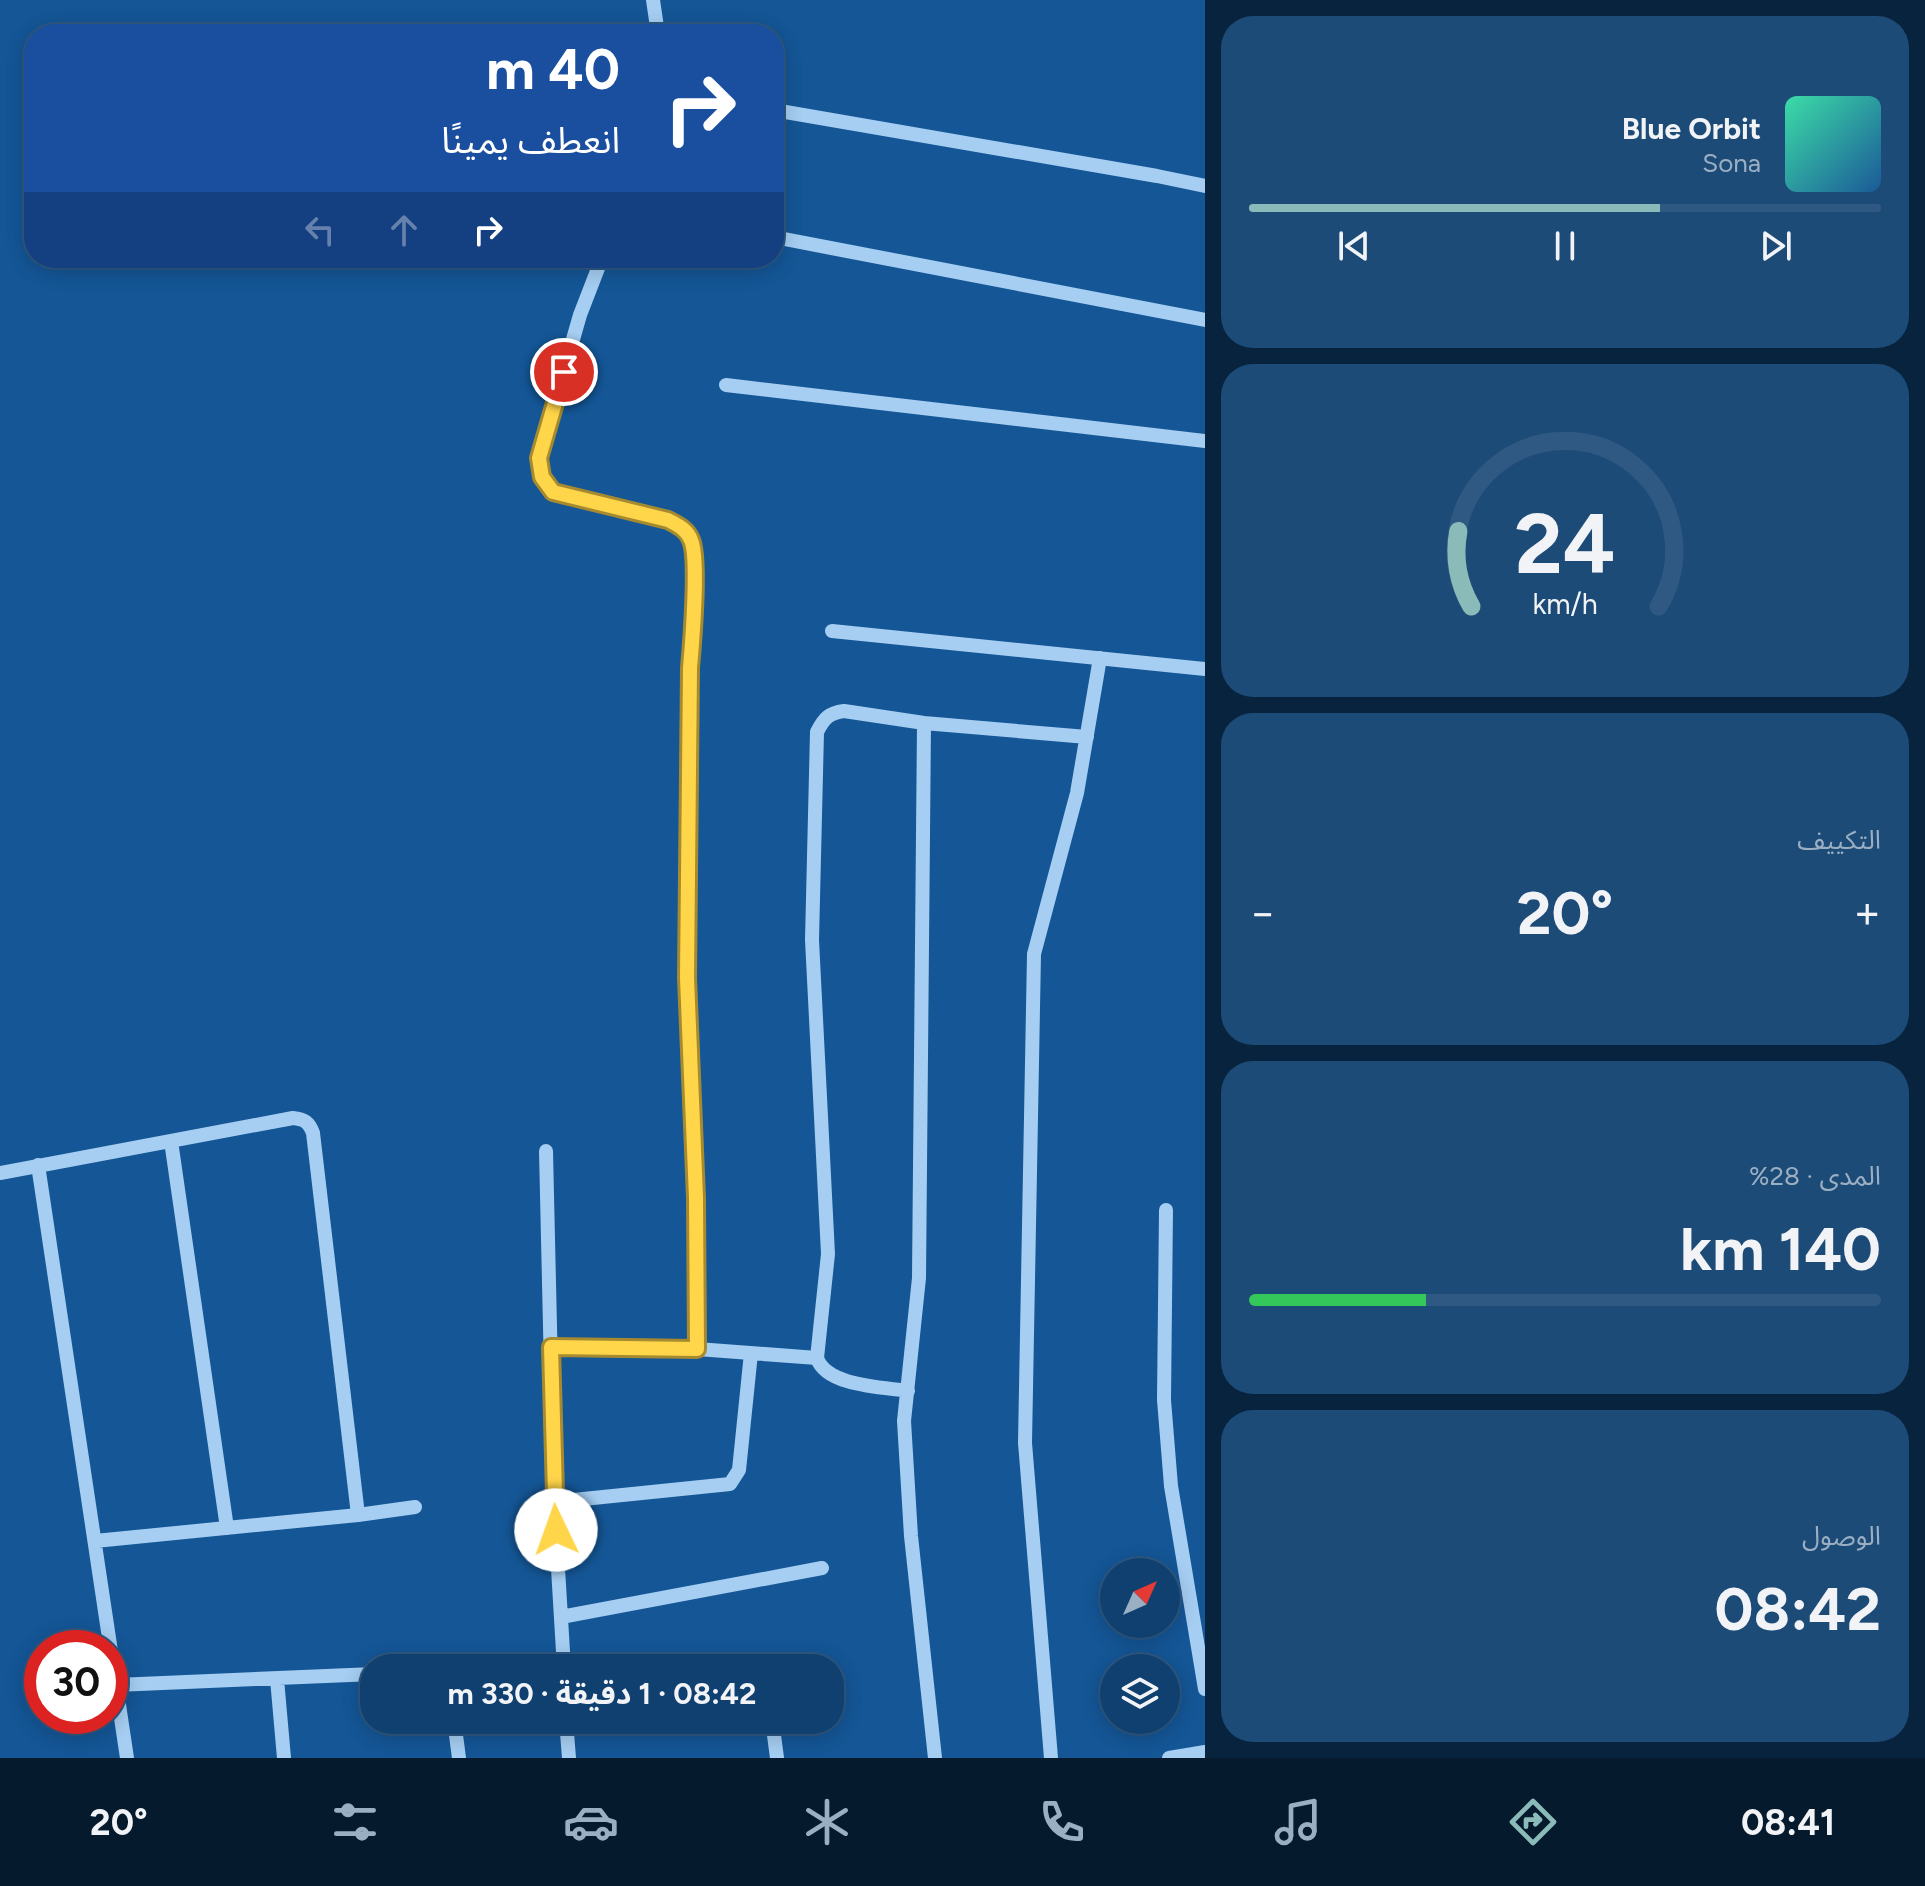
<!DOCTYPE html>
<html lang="ar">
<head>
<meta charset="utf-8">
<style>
  :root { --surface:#0f4070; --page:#1d4b78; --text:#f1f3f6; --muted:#9bafc3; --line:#2f5983; --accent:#8bbbb9 }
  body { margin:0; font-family:Figtree,"Noto Sans Arabic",sans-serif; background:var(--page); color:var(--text); direction:rtl; height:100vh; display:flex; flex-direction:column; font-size:30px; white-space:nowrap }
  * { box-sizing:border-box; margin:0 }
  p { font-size:26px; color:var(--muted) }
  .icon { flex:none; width:44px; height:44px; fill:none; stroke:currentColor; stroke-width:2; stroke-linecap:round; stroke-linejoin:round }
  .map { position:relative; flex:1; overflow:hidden; direction:ltr }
  .sheet { display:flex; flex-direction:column; gap:16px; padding:16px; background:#08233e; width:720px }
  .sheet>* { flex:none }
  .banner { position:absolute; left:24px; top:24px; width:760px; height:244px; border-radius:32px; box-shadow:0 4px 20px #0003,0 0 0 2px var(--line); direction:rtl; background:#1a4fa0; color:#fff; overflow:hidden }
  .needle { width:52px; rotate:45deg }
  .fabs { position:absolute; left:1100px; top:1558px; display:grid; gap:16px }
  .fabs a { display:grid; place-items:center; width:80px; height:80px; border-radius:50%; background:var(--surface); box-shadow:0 4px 20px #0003,0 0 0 2px var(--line); font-size:40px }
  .speed { position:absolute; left:24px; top:1630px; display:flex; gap:16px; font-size:40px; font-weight:700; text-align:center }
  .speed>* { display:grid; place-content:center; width:104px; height:104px; border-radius:50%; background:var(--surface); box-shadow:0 4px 20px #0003,0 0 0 2px var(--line); line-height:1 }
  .speed .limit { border:12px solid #d22; background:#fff; color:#111 }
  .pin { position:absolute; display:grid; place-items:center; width:68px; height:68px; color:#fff; margin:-34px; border:4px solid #fff; border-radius:50%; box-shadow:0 2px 8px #0007 }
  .me { position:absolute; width:88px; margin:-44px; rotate:357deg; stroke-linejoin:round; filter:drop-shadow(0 0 6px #0008) }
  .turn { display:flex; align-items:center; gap:28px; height:168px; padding:0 32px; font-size:36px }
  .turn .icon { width:104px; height:104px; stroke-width:2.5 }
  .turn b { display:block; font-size:56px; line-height:68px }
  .lanes { display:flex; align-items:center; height:76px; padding:0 32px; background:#0003; justify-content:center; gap:40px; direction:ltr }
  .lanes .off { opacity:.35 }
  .big { font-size:60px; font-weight:700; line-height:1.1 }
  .sheet .tile { flex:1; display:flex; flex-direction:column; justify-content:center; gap:12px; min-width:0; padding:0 28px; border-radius:32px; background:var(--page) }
  .sheet .dial { align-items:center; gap:0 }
  .dial svg { height:208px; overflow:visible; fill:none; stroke:var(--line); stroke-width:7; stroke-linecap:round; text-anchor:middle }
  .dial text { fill:var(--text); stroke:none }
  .song { display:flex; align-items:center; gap:24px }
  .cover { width:96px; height:96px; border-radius:12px; background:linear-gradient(135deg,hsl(160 70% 55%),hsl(210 70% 35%)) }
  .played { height:8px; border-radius:4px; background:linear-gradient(90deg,var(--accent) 65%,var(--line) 65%) }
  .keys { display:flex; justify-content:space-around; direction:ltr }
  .heat { display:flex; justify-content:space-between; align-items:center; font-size:44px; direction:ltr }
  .charge { height:12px; border-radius:6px; background:linear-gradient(90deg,#34c759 28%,var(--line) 0) }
  .trip { position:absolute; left:360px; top:1654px; width:484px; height:80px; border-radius:32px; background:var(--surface); box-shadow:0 4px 20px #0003,0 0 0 2px var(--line); font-weight:700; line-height:80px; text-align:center; direction:rtl }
  .tab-bar { display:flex; height:128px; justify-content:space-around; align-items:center; background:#061a2d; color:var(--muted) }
  .tab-bar .icon { width:56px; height:56px }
  .tab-bar .active { color:var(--accent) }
  .tab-bar b { font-size:36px; color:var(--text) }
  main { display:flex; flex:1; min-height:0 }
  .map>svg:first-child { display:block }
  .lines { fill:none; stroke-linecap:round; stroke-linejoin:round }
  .minor { stroke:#a5cef2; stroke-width:14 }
  .route-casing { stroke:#a68a30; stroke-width:20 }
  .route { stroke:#ffd54a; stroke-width:14 }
</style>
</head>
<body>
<main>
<section class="sheet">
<div class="tile">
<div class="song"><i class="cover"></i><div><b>Blue Orbit</b><p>Sona</p></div></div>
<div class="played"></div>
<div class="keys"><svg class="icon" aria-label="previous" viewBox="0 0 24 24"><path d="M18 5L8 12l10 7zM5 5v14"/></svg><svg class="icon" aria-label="pause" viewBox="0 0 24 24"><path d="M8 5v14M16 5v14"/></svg><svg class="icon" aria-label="next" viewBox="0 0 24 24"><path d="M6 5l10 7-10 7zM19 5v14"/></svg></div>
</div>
<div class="tile dial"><svg viewBox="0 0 100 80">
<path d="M14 69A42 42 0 1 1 86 69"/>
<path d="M14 69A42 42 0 0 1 9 40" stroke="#8bbbb9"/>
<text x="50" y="56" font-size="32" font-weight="700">24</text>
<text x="50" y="72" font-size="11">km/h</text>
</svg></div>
<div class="tile"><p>التكييف</p>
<div class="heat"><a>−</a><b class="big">20°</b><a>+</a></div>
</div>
<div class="tile"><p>المدى · 28%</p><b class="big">140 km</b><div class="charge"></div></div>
<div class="tile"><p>الوصول</p><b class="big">08:42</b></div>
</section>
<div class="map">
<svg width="1205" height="1758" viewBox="0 0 1205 1758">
  <rect width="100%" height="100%" fill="#145696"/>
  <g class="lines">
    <path class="minor" d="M 653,0 L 658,34
      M 774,110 L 1157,176 L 1205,186
      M 774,237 L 1205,320
      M 602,258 L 580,315 L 539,458 L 542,477 L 553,492 L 668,520 C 678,525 686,529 691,540 C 700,558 692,645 690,668 L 687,978 L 696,1198 L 697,1349
      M 726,385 L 1205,441
      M 832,631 L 1205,669
      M 924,723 L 919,1278 L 904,1421 L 911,1536 L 935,1758
      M 171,1141 L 227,1528
      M 546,1151 L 554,1502 L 564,1668
      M 38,1165 L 127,1758
      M 0,1173 L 293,1118 C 304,1119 309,1122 313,1133 L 358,1515
      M 1166,1210 L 1164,1400 L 1171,1486 L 1205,1689
      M 551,1347 L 697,1349 L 817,1358 C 826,1386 882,1387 908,1391
      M 817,1358 L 828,1254 L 812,940 L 817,732 C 824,718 829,713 844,711 L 924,723 L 1087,737
      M 554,1502 L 730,1484 L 739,1470 L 751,1353
      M 95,1541 L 358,1515 L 415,1507
      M 561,1617 L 822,1568
      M 766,1659 L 767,1668
      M 277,1679 L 284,1758
      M 116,1685 L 374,1674
      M 454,1720 L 459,1758
      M 566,1720 L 569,1758
      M 772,1720 L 777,1758
      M 1051,1758 L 1025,1443 L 1034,954 L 1077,793 L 1100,658
      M 1169,1758 L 1205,1752"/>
  </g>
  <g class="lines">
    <defs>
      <path id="route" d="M 556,1530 L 551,1347 L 697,1349 L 696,1198 L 687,978 L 690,668 C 692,645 699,558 691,540 C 687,529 677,525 668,520 L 553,492 L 542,477 L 539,458 L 564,372"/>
    </defs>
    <use href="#route" class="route-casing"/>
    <use href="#route" class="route"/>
  </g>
</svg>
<div class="fabs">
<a><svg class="needle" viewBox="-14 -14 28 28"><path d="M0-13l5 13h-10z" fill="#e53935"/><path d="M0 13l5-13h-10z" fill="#9bafc3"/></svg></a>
<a><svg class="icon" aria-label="layers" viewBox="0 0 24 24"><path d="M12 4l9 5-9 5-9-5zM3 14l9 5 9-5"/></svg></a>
</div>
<div class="speed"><div class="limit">30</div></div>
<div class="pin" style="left:564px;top:372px;background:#d93025"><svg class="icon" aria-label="arrive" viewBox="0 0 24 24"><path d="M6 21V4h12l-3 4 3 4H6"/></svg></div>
<svg class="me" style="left:556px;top:1530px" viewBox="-20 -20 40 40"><circle r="19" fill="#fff"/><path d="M0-13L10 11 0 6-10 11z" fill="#ffd54a"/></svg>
<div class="trip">08:42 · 1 دقيقة · 330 m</div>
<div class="banner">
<div class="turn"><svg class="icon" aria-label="right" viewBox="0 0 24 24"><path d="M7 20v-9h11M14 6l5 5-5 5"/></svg><div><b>40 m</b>انعطف يمينًا</div></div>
<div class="lanes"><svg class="icon off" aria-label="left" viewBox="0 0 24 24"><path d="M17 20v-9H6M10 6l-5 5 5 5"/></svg><svg class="icon off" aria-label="ahead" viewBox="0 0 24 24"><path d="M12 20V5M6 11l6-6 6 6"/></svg><svg class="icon" aria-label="right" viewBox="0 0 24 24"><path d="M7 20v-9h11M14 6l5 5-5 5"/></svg></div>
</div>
</div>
</main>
<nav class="tab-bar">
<b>08:41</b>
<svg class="icon active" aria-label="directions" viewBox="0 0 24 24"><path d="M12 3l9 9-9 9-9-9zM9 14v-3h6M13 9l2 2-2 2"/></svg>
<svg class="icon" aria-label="music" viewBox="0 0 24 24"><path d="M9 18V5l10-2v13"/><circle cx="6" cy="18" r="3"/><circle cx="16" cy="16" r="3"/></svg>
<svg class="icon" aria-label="phone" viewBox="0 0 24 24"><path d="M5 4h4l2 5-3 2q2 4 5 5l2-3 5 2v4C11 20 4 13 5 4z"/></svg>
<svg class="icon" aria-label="climate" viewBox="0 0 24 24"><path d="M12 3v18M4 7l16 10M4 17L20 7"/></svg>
<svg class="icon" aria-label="car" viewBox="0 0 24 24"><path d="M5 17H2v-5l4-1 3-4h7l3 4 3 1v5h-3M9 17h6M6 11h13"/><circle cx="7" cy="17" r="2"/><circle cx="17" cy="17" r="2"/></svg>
<svg class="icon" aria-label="filters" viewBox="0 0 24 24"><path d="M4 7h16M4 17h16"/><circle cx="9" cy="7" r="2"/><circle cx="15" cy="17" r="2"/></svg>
<b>20°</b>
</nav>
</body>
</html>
